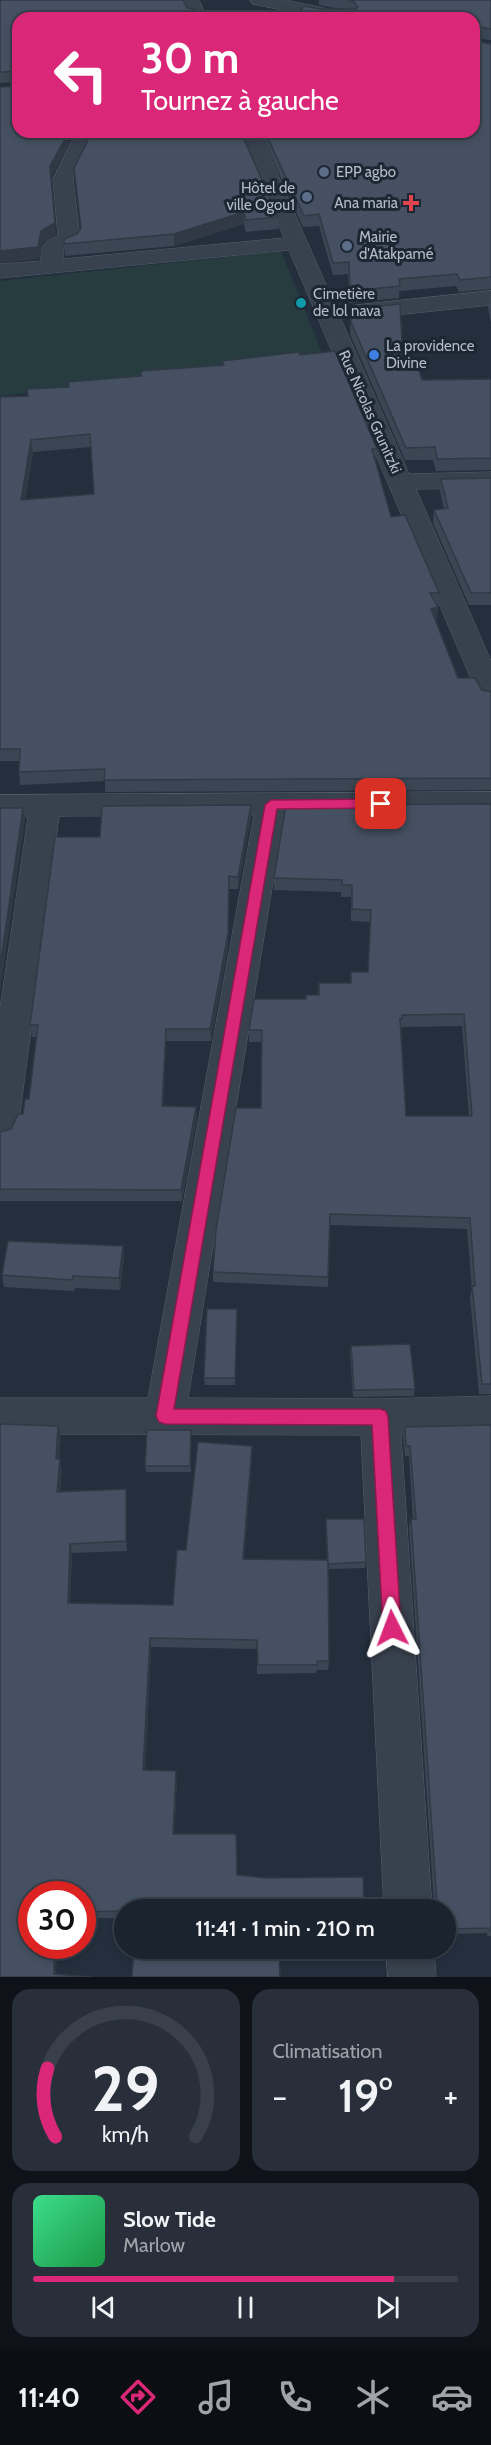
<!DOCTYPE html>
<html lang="fr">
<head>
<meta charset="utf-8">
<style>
  :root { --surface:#1b232e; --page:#282f3a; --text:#f1f3f6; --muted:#a0a4aa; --line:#39404a; --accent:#db2777 }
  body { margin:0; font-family:Cabin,sans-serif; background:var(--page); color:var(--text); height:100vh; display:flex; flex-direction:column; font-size:22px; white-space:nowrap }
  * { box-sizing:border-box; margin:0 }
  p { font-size:20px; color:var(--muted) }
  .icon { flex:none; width:33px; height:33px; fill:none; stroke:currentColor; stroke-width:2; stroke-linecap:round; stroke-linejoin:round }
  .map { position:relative; height:1977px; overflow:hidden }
  .panel { display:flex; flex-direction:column; gap:12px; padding:12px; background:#0f1319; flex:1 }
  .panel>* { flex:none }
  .guide { position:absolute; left:12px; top:12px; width:468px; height:126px; border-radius:18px; box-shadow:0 3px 9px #0003,0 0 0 2px var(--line); background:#db2777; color:#fff; overflow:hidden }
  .speed { position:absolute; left:18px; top:1881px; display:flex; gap:12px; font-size:30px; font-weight:700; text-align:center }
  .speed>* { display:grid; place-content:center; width:78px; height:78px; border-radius:50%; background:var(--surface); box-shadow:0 3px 9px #0003,0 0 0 2px var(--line); line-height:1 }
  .speed .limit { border:9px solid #d22; background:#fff; color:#111 }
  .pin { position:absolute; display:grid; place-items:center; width:51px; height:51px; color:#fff; margin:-26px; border-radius:12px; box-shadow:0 3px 9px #0006 }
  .me { position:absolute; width:66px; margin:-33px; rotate:357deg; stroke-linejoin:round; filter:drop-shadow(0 0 4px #0008) }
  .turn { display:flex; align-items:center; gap:21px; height:126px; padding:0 30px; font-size:27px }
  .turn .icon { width:78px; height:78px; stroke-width:2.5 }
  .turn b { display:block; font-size:42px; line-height:51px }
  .big { font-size:45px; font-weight:600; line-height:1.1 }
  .panel .widget { flex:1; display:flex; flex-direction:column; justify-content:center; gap:9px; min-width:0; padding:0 21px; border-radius:18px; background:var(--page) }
  .panel .dial { align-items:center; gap:0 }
  .dial svg { height:156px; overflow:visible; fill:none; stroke:var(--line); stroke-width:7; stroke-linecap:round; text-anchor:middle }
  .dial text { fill:var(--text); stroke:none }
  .song { display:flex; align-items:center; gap:18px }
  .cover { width:72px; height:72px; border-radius:9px; background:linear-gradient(135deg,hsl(150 70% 55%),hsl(140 70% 35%)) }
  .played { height:6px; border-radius:3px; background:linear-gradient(90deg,var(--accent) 85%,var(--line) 85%) }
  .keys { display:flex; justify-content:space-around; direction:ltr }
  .heat { display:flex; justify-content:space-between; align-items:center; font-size:33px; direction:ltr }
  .panel .tiles { flex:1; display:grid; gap:12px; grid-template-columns:1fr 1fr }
  .widget:last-child { grid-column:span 2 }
  .trip { position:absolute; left:114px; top:1899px; width:342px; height:60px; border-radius:30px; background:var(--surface); box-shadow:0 3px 9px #0003,0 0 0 2px var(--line); font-weight:600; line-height:60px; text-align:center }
  .tabs { display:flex; height:96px; justify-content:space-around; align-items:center; background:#0b0e12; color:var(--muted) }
  .tabs .icon { width:42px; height:42px }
  .tabs .active { color:var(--accent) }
  .tabs b { font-size:27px; color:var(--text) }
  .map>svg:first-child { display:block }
  .green { fill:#263c3f }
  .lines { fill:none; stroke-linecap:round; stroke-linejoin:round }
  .minor-casing { stroke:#565f6c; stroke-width:1 }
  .minor { fill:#38414e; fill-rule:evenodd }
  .wall { fill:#3b4654; fill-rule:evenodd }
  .shaded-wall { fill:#303945 }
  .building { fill:#455162; stroke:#303945; stroke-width:1.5; fill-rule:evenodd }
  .route { fill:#db2777; stroke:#8e194d; stroke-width:1.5 }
  .service-dot { fill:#5c6f8a; stroke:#1d2633; stroke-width:2 }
  .health-dot { fill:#e0444e; stroke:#1d2633; stroke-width:2 }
  .culture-dot { fill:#0f9aa8; stroke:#1d2633; stroke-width:2 }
  .shop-dot { fill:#3f7fe0; stroke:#1d2633; stroke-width:2 }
  .labels { text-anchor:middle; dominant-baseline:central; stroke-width:6; stroke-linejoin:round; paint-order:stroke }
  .far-poi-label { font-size:15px; fill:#b4bcc9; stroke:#1d2633; text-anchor:start }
  .far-street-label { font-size:15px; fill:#b4bcc9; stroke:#1d2633 }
</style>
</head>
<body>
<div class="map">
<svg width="491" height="1977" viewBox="0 0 491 1977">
  <rect width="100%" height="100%" fill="#242f3e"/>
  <path class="green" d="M 281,251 L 324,358 L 0,396 L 0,281 Z"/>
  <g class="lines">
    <defs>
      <path id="minor" d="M 181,0 L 199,0 L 207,18 L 189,18 Z
        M 250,0 L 285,0 L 352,14 L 355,18 L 320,18 L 253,4 Z
        M 77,132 L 97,132 L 73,179 L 80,239 L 77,244 L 63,249 L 63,259 L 284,238 L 239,132 L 259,132 L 409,474 L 491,472 L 491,488 L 416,489 L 491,661 L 491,703 L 481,700 L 477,693 L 289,250 L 0,278 L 0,264 L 41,261 C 41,244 43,242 58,236 L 53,179 Z
        M 491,291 L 491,305 L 356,319 L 348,317 L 345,312 L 348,307 L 356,305 Z
        M 491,792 L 491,814 L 284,815 L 188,1398 L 380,1399 L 491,1396 L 491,1432 L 401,1435 L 432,1910 L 384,1910 L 361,1435 L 0,1434 L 0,1398 L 148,1398 L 254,815 L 59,816 L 18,1128 L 12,1138 L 0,1143 L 0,1009 L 28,817 L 0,817 L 0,795 Z
        M 386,1948 L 434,1948 L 436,1977 L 388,1977 Z"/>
    </defs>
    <use href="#minor" class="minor-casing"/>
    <use href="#minor" class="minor"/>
  </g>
  <path class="wall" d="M 0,0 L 18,18 L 18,82 L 0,83 Z
    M 319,0 L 491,0 L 491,40 L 474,38 L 474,18 L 320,9 L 340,9 L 319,5 Z
    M 248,12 L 274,18 L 248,18 Z
    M 491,44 L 491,289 L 459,292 L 456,286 L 399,291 L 399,298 L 349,303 L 348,274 L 333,275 L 319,226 L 303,227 L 260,132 L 474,132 Z
    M 92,132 L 278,217 L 278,229 L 246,232 L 244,224 L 174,246 L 65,256 L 64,244 L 77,234 L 81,229 Z
    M 491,295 L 491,323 L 488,308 L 490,296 Z
    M 351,309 L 422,380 L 491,379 L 491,470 L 436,471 L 433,460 L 405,460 L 350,334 Z
    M 300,355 L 377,449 L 375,461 L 391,517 L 439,593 L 437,620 L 435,620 L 458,678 L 482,690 L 491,692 L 491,790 L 105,792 L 105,781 L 20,785 L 19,772 L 19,761 L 0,761 L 0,397 L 28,396 L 68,387 L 222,365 L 222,361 ZM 91,447 L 94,494 L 25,500 L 33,452 Z
    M 491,478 L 491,605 L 469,605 L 433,523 L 434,510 L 444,509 L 440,491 L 441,479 Z
    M 491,804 L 491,1394 L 479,1394 L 470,1297 L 472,1289 L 467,1229 L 330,1225 L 328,1287 L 213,1282 L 213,1272 L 261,1108 L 262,1042 L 249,1042 L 249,1030 L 305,999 L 318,995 L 319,983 L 350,983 L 351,972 L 368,972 L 370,922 L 351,921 L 351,897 L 341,897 L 341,892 L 274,890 L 274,878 ZM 462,1026 L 469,1116 L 406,1116 L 401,1027 Z
    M 251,805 L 251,817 L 238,889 L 229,889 L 228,946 L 211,1041 L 166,1041 L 163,1106 L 196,1107 L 197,1118 L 182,1201 L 0,1201 L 0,1132 L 11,1129 L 23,1114 L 29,1099 L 37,1037 L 32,1037 L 30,1025 L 100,837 Z
    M 123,1246 L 124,1258 L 120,1290 L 75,1288 L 74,1291 L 4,1287 L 2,1275 Z
    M 237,1309 L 235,1385 L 205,1385 L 204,1378 Z
    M 351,1346 L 415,1389 L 414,1396 L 353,1397 L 350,1353 Z
    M 491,1425 L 491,1936 L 487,1936 L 487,1933 L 446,1934 L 446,1910 L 431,1910 L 432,1906 L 434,1905 L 409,1528 L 411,1519 L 413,1519 L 409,1456 L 405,1456 L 403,1437 L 405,1427 Z
    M 191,1430 L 191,1472 L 146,1472 L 145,1466 Z
    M 61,1436 L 59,1459 L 62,1469 L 60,1492 L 126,1489 L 127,1499 L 127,1551 L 72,1553 L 70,1603 L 173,1605 L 186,1550 L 252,1457 L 244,1559 L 327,1560 L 326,1519 L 366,1562 L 365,1568 L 328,1569 L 329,1661 L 328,1670 L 317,1670 L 316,1673 L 257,1674 L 257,1649 L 151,1647 L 145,1771 L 177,1779 L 174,1834 L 237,1875 L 124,1910 L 124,1918 L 82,1918 L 82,1894 L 32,1894 L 0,1977 Z
    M 134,1948 L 366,1950 L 365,1956 L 280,1957 Z"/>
  <path class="shaded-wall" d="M 69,132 L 76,132 L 51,178 L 56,235 L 42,243 L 39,259 L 0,263 L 0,251 L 50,166 Z
    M 244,212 L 244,224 L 174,246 L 174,234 Z
    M 31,440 L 33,452 L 23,512 L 21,500 Z
    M 438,607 L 437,620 L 430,621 L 431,609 Z
    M 251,805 L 251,817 L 238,889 L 238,877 Z
    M 23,808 L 25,821 L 0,993 L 0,967 Z
    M 229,876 L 228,946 L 211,1041 L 210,1029 Z
    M 166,1029 L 166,1041 L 163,1118 L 162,1106 Z
    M 196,1107 L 197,1118 L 182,1201 L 181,1190 Z
    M 123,1246 L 124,1258 L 120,1290 L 119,1278 Z
    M 58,1426 L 61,1436 L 58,1469 L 56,1459 Z
    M 252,1446 L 252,1457 L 243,1569 L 243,1559 Z
    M 60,1459 L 62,1469 L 59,1502 L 57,1492 Z
    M 126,1489 L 127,1499 L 127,1551 L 126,1541 Z
    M 70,1544 L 72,1553 L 70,1612 L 68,1603 Z
    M 150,1638 L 151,1647 L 145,1778 L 143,1770 Z
    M 176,1771 L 177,1779 L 174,1841 L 173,1834 Z
    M 54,1946 L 57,1946 L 56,1977 L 54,1974 Z"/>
  <path class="building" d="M 0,0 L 183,0 L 187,8 L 194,9 L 194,18 L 18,18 L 18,71 L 0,72 Z
    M 349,0 L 491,0 L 491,29 L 474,26 L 474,18 L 292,18 L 305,6 L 320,9 L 356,9 L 358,7 L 353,1 Z
    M 248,12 L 274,18 L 253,18 Z
    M 474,41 L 491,44 L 491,277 L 460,280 L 457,274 L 399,279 L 400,286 L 350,291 L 349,262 L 333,263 L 319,214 L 304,216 L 265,132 L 474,132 Z
    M 18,86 L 18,132 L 69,132 L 50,166 L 55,223 L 41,231 L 38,247 L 0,251 L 0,87 Z
    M 92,132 L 241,132 L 278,217 L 246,220 L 244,212 L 174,234 L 64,244 L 64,239 L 77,234 L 81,228 L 74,168 Z
    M 400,304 L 403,362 L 416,361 L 422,380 L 491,379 L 491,458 L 437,459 L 435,447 L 406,448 L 351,322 L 351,309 Z
    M 335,351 L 377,449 L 372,449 L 391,517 L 405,515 L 439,593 L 430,593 L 438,607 L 431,609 L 458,678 L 475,678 L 482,690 L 491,692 L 491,778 L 104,780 L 105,769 L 19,772 L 20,749 L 0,749 L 0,397 L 28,396 L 27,389 L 69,387 L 68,382 L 141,376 L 141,371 L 224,365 L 222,361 L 299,352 L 300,355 ZM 90,434 L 94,494 L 21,500 L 31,440 Z
    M 491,478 L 491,593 L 471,593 L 434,510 L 448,508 L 441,479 Z
    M 491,804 L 491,1384 L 482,1384 L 472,1286 L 475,1286 L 470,1218 L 330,1214 L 328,1277 L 213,1272 L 216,1230 L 236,1108 L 261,1108 L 262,1030 L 249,1030 L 254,999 L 306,999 L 306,995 L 319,995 L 319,983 L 351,983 L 351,972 L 368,972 L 371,910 L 352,909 L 352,885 L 342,885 L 342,880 L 274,878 L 286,805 ZM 464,1014 L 472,1116 L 406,1116 L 400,1019 L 402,1019 L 402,1015 Z
    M 251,805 L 238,877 L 229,876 L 228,934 L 210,1029 L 166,1029 L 162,1106 L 196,1107 L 181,1190 L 0,1189 L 0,1132 L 11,1129 L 18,1114 L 23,1114 L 25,1099 L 29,1099 L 38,1025 L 30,1025 L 55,837 L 100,837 L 102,806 Z
    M 0,808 L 23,808 L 0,967 Z
    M 8,1241 L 123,1246 L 119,1278 L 73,1276 L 72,1280 L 2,1275 Z
    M 207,1309 L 237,1309 L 235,1378 L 204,1378 Z
    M 410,1344 L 415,1389 L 354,1390 L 351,1346 Z
    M 0,1424 L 58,1426 L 56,1459 L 60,1459 L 57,1492 L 126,1489 L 126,1541 L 70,1544 L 68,1603 L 173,1605 L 177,1550 L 186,1550 L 198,1442 L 252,1446 L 243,1559 L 328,1560 L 329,1661 L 317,1661 L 317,1665 L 258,1665 L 257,1640 L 150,1638 L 143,1770 L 176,1771 L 173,1834 L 236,1834 L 237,1875 L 267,1878 L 363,1877 L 364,1910 L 124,1910 L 124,1911 L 82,1912 L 82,1894 L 32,1894 L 32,1946 L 54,1946 L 54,1974 L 93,1977 L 0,1977 Z
    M 491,1425 L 491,1931 L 490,1931 L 490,1928 L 446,1929 L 446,1910 L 432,1910 L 432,1906 L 437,1904 L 411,1519 L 416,1519 L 410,1446 L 406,1446 L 405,1427 Z
    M 147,1430 L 191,1430 L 190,1466 L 145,1466 Z
    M 326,1519 L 364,1519 L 366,1562 L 328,1564 Z
    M 134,1948 L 366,1948 L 366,1950 L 279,1951 L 280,1977 L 132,1977 Z"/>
  <path class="route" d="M 381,799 L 387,804 L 381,808 L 277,809 L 174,1409 L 380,1409 L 386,1411 L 388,1417 L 401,1628 L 398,1634 L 392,1637 L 386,1634 L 383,1628 L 372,1425 L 165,1424 L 159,1422 L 156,1416 L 265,805 L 271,800 Z"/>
  <g class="service-dot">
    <circle cx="324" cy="172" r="6"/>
    <circle cx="307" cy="197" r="6"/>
    <circle cx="347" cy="246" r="6"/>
  </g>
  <path class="health-dot" d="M408 194h6v6h6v6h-6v6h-6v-6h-6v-6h6z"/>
  <circle class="culture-dot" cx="301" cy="303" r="6"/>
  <circle class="shop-dot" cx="374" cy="355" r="6"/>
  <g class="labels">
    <g class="far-poi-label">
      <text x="336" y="172">EPP agbo</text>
      <text x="295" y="188" text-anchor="end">Hôtel de<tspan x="295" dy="17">ville Ogou1</tspan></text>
      <text x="398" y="203" text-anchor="end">Ana maria</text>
      <text x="359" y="237">Mairie<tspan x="359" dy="17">d'Atakpamé</tspan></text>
      <text x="313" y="294">Cimetière<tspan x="313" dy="17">de lol nava</tspan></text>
      <text x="386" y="346">La providence<tspan x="386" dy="17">Divine</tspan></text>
    </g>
    <g class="far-street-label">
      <text transform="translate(370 412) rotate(66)">Rue Nicolas Grunitzki</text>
    </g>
  </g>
</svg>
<div class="speed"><div class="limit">30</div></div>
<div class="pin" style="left:381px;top:804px;background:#d93025"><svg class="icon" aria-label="arrive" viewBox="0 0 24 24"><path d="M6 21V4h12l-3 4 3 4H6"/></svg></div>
<svg class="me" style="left:392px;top:1628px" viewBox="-20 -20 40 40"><path d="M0-17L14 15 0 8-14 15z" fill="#db2777" stroke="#fff" stroke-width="4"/></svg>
<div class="trip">11:41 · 1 min · 210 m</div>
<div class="guide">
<div class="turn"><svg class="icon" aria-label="left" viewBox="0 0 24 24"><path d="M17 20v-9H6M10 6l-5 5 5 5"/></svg><div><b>30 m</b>Tournez à gauche</div></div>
</div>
</div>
<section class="panel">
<div class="tiles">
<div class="widget dial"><svg viewBox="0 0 100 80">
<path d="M14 69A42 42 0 1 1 86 69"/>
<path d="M14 69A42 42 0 0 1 10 34" stroke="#db2777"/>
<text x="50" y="56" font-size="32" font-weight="700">29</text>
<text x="50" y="72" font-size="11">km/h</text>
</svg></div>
<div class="widget"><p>Climatisation</p>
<div class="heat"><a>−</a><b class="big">19°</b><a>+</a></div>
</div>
<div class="widget">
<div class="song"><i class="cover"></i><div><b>Slow Tide</b><p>Marlow</p></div></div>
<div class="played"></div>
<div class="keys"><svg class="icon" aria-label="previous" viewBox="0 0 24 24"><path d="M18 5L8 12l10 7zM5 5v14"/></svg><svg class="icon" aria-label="pause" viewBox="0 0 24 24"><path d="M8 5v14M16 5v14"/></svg><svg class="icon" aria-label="next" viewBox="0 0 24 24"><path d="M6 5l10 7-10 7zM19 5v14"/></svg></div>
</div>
</div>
</section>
<nav class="tabs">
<b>11:40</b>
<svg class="icon active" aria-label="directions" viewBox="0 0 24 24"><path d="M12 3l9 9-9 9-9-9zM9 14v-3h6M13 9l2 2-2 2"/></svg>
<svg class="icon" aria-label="music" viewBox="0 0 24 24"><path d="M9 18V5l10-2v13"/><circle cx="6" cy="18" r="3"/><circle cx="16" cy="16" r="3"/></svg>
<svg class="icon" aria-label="phone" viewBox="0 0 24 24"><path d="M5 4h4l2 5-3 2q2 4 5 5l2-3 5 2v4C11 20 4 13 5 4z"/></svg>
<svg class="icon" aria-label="climate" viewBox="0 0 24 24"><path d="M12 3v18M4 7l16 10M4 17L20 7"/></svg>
<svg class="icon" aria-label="car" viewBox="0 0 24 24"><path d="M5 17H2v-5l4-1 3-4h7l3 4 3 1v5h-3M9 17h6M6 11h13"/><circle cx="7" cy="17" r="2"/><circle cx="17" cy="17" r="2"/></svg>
</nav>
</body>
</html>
